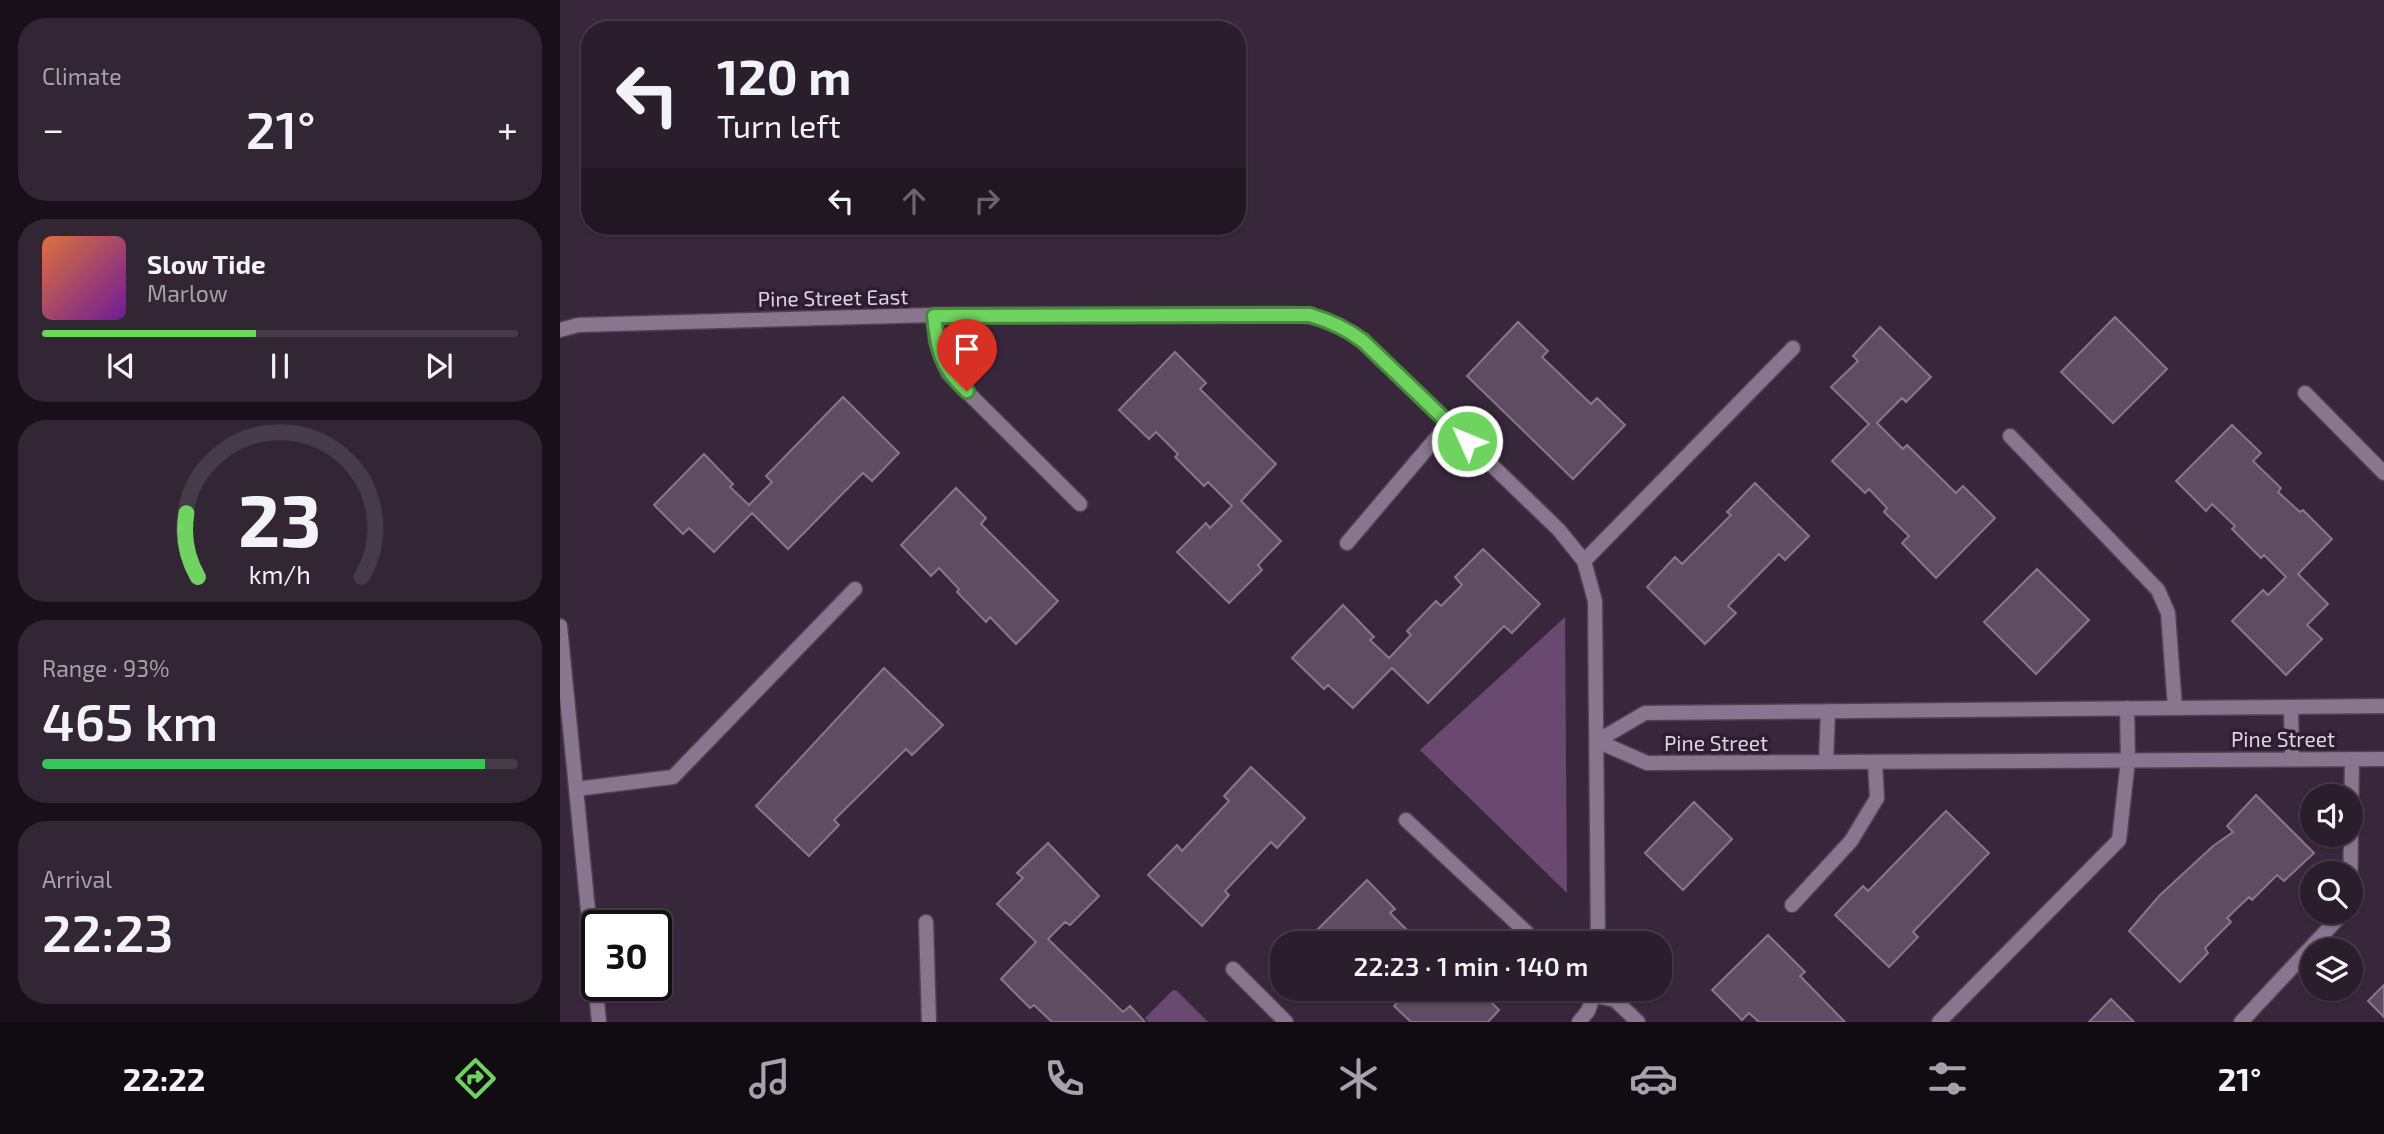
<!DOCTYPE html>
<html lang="en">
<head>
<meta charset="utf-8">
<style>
  :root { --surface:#2a1d2c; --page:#322634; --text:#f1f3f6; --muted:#a5a2a9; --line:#463b48; --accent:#6fd35f }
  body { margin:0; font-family:"Exo 2",sans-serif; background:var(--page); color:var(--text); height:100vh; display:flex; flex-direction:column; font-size:26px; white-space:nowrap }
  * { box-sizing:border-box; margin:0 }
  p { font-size:23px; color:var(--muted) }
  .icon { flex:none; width:38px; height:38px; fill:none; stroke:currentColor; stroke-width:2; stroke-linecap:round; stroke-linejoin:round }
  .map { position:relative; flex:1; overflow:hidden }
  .side { display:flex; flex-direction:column; gap:18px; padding:18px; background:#171018; width:560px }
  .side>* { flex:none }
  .top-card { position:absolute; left:21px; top:21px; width:665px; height:214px; border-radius:28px; box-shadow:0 2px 5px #0004,0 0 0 2px var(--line); background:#2a1d2c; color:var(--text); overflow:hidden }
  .buttons { position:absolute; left:1740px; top:784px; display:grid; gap:14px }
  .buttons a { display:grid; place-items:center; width:63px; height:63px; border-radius:50%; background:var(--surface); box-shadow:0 2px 5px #0004,0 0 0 2px var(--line); font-size:35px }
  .speed { position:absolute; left:21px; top:910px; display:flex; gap:14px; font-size:35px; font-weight:700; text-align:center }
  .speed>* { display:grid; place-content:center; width:91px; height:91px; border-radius:50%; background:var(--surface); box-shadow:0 2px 5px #0004,0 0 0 2px var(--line); line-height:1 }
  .speed .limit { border:4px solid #111; border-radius:10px; background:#fff; color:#111 }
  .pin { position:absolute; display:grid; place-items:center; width:60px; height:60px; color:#fff; margin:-72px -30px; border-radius:50% 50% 50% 0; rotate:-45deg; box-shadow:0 0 7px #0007 }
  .pin .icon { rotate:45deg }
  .me { position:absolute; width:77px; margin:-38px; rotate:314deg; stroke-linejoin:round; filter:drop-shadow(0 0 5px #0008) }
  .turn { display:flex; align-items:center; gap:24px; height:147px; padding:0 21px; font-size:32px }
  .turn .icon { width:91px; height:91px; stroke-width:2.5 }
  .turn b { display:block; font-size:49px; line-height:60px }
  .lanes { display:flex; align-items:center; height:66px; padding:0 21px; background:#0003; justify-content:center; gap:35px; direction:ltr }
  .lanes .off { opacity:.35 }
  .big { font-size:52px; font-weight:600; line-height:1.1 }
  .side .tile { flex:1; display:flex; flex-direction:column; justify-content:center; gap:10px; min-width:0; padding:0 24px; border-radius:28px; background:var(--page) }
  .side .dial { align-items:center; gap:0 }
  .dial svg { height:182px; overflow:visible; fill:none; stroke:var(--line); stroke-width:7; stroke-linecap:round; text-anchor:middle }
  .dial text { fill:var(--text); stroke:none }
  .song { display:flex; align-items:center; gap:21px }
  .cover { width:84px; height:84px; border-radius:10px; background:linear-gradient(135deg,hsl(20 70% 55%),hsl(280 70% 35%)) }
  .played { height:7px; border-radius:4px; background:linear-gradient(90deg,var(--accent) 45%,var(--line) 45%) }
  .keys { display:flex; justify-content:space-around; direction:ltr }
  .heat { display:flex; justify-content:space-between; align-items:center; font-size:38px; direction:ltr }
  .charge { height:10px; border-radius:5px; background:linear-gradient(90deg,#34c759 93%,var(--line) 0) }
  .trip { position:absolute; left:710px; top:931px; width:402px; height:70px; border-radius:28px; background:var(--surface); box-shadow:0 2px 5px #0004,0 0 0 2px var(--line); font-weight:600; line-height:70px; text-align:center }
  .tabs { display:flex; height:112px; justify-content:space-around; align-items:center; background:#110c12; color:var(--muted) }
  .tabs .icon { width:49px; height:49px }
  .tabs .active { color:var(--accent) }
  .tabs b { font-size:32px; color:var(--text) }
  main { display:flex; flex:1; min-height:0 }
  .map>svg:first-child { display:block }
  .green { fill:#69496f }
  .building { fill:#5f4c63; stroke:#89758d; stroke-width:2 }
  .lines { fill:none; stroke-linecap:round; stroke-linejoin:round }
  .lane-casing { stroke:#514253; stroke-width:17 }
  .street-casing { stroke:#514253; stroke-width:17 }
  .lane { stroke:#89758d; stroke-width:14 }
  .street { stroke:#89758d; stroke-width:14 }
  .route-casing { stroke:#48893e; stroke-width:18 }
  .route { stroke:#6fd35f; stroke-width:12 }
  .labels { text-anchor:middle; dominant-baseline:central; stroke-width:7; stroke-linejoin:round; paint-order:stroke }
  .street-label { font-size:21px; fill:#ded3e0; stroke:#2e1d31 }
</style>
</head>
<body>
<main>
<section class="side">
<div class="tile"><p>Climate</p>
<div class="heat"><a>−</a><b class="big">21°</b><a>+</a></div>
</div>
<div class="tile">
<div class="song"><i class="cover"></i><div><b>Slow Tide</b><p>Marlow</p></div></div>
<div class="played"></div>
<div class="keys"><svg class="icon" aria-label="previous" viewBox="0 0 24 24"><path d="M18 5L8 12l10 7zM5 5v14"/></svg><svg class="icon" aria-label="pause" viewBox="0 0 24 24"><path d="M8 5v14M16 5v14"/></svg><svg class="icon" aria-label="next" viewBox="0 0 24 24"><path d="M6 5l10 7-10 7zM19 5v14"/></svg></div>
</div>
<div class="tile dial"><svg viewBox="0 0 100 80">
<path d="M14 69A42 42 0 1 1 86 69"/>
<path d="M14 69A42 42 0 0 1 9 41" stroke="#6fd35f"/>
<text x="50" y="56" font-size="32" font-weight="700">23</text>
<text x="50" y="72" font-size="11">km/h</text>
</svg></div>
<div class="tile"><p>Range · 93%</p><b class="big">465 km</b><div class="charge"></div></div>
<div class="tile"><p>Arrival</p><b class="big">22:23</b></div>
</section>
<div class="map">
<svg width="1824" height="1022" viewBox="0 0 1824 1022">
  <rect width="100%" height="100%" fill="#38273b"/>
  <path class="green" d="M 1005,617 L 1007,893 L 860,750 Z
    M 613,990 L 617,991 L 648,1022 L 588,1022 L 585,1018 Z"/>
  <path class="building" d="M 1555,317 L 1607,369 L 1553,423 L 1501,372 Z
    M 958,322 L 988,351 L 982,357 L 1031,404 L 1037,398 L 1065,425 L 1013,479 L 907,376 Z
    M 1320,327 L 1371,377 L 1346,402 L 1342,398 L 1317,423 L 1343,449 L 1347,445 L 1396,493 L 1403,486 L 1435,518 L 1376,578 L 1342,543 L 1349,536 L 1324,512 L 1327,508 L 1309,489 L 1305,493 L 1272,461 L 1309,424 L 1271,387 L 1298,361 L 1293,356 Z
    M 615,352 L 646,383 L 640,389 L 716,464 L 681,501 L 721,541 L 698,565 L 702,570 L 669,603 L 617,552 L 646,523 L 650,528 L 672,506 L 648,482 L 644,486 L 615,457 L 618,454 L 596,432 L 589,439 L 559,410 Z
    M 283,397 L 339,453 L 312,481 L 303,473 L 228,549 L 192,513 L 154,552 L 129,528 L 123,534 L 94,505 L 144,454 L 173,484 L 170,487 L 189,505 L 212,482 L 206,476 Z
    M 1672,425 L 1701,453 L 1693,461 L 1721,488 L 1718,492 L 1740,512 L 1743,510 L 1772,539 L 1738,574 L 1768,604 L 1747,625 L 1762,639 L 1726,675 L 1672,621 L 1703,590 L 1708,595 L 1726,577 L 1704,555 L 1701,558 L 1672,529 L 1675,526 L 1652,504 L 1646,511 L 1616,481 Z
    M 1195,483 L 1249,536 L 1225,560 L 1219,554 L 1168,606 L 1176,613 L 1145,644 L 1087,587 L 1115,557 L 1122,564 L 1171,515 L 1167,512 Z
    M 396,488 L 426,518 L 421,524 L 498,601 L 456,644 L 430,617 L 426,622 L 397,592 L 399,589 L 379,568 L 371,576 L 341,545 Z
    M 923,549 L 980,604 L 952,633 L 944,626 L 868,703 L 832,668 L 793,708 L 768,685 L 764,689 L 732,658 L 783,605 L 814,637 L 810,640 L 829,658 L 851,635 L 847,631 L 876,601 L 881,606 L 902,585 L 895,577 Z
    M 1477,569 L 1529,620 L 1476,674 L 1424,622 Z
    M 324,668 L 383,725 L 352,755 L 346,749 L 274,820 L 279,825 L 249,856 L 196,806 Z
    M 691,767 L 745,818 L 717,848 L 711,842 L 665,891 L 669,895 L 642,926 L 588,875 L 617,845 L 622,851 L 669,801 L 664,796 Z
    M 1696,795 L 1754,853 L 1724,881 L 1717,875 L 1692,900 L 1689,897 L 1667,918 L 1671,922 L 1645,948 L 1648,953 L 1620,982 L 1569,931 L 1599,896 L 1653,846 L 1673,832 L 1667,826 Z
    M 1134,802 L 1172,839 L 1123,890 L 1085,853 Z
    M 1386,811 L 1429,853 L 1353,932 L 1358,937 L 1329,967 L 1275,915 L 1303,886 L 1308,891 Z
    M 488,843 L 539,896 L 510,925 L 505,922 L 488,939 L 563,1012 L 570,1006 L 585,1022 L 492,1022 L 474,1005 L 470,1008 L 441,979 L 476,942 L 437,904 L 463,878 L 457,873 Z
    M 807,880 L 835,909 L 830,913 L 860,943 L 762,943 L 753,934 Z
    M 1208,935 L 1245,972 L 1240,976 L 1285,1022 L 1199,1022 L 1189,1013 L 1182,1020 L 1152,990 Z
    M 1824,985 L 1824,1017 L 1808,1001 Z
    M 825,989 L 918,989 L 939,1010 L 928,1022 L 851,1022 L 834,1006 L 838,1002 Z
    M 1551,999 L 1574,1022 L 1529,1022 Z"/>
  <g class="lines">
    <defs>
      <path id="lane" d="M 1745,393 L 1824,473
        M 1450,436 L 1598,590 L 1608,613 L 1615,708
        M 787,543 L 888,424
        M 1232,905 L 1291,841 L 1317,798 L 1315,762"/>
      <path id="street" d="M 374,315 L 376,341 L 388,373 L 520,504
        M 0,330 L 18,325 L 374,315 L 729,314 C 758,316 779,323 803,341 L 999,530 L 1024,561 L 1035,601 L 1038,943
        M 1024,561 L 1233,348
        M 0,626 L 39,1022
        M 1731,707 L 1732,759
        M 1037,741 L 1085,713 L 1824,706
        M 1037,741 L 1087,763 L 1824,759
        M 1266,762 L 1268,711
        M 16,789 L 113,777 L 295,589
        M 846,820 L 978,943
        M 1790,905 L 1792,759
        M 366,922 L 369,1022
        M 673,969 L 726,1022
        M 1026,989 L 1035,996 L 1055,1000 L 1078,1022
        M 1019,1022 L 1028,1011 L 1036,989
        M 1379,1022 L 1559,840 L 1568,760 L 1567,708
        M 1681,1022 L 1784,912"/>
    </defs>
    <use href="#lane" class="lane-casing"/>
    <use href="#street" class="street-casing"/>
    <use href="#lane" class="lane"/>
    <use href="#street" class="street"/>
  </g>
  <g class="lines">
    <defs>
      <path id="route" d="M 407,391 C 380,366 378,351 374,316 L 750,315 C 770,321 786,328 803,341 L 907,441"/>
    </defs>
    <use href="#route" class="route-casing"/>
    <use href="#route" class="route"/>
  </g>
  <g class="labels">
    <g class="street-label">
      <text transform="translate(273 297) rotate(-1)">Pine Street East</text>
      <text x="1723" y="738">Pine Street</text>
      <text x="1156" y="742">Pine Street</text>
    </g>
  </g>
</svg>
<div class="buttons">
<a><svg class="icon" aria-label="sound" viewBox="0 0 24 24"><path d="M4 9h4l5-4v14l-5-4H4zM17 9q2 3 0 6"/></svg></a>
<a><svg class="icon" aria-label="search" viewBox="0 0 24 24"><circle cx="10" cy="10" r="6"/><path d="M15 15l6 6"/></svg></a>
<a><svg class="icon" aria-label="layers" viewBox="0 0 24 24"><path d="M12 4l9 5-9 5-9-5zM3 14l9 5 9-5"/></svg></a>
</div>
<div class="speed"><div class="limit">30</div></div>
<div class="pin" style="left:407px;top:391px;background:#d93025"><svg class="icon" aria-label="arrive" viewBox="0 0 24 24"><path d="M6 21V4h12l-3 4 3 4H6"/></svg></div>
<svg class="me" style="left:907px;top:441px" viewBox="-20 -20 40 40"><circle r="17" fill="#6fd35f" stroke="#fff" stroke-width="3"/><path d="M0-11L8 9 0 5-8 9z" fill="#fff"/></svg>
<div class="trip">22:23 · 1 min · 140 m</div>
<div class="top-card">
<div class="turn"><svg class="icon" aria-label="left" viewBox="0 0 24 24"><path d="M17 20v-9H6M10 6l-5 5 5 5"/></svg><div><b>120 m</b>Turn left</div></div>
<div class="lanes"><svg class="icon" aria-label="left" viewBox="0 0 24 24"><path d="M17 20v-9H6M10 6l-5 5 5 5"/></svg><svg class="icon off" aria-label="ahead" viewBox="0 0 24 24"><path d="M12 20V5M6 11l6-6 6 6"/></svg><svg class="icon off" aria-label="right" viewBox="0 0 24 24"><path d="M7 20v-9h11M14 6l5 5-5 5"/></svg></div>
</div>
</div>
</main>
<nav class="tabs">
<b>22:22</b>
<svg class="icon active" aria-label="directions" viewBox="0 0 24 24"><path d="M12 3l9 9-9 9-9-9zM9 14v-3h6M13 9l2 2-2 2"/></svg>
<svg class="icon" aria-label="music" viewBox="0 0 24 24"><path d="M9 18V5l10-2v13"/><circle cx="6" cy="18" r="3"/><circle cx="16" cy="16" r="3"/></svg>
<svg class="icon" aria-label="phone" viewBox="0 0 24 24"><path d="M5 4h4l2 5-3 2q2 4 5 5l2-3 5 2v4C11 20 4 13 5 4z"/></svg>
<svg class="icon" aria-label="climate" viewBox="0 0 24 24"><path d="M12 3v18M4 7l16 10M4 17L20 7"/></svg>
<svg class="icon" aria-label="car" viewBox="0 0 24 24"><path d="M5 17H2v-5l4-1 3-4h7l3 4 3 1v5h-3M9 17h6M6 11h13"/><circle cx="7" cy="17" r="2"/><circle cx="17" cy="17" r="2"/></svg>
<svg class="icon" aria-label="filters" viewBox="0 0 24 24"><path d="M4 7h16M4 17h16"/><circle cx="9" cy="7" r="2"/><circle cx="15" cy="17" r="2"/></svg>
<b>21°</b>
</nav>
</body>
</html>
